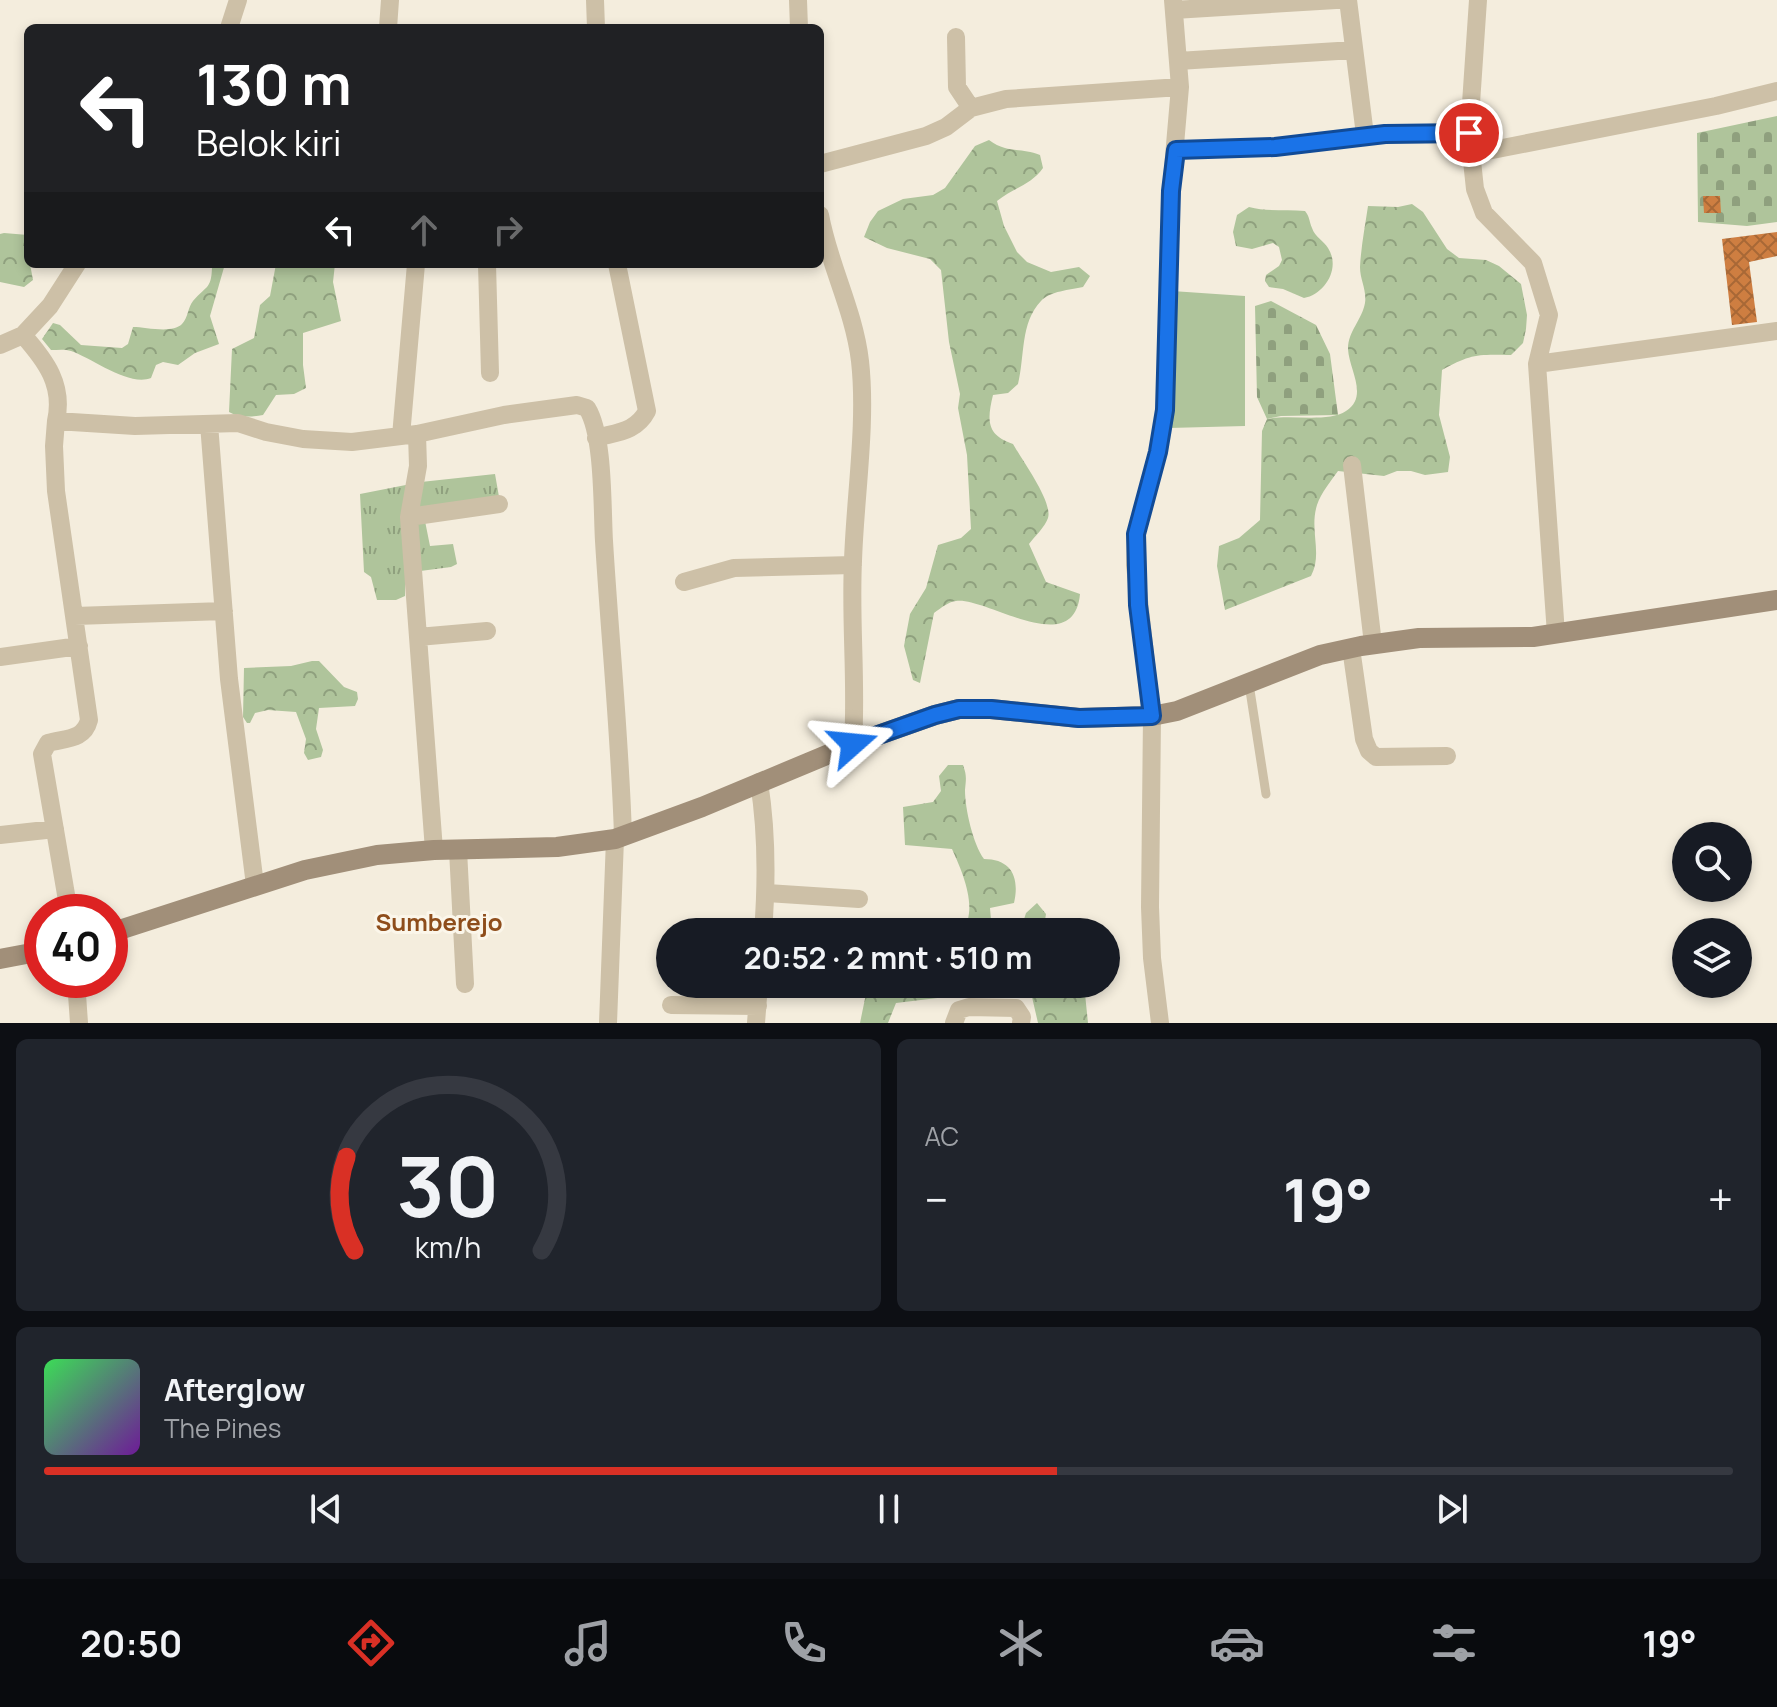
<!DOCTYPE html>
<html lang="id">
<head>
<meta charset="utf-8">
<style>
  :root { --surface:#171b24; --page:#20242c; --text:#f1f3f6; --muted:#9ea1a6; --line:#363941; --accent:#d93025 }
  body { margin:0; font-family:Manrope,sans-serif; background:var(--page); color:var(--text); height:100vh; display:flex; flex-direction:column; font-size:30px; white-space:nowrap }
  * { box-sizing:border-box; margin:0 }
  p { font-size:26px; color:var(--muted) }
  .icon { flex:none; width:44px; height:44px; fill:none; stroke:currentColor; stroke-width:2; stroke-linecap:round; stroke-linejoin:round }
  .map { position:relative; height:1023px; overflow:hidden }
  .panel { display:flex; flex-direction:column; gap:16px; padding:16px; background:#0d0f14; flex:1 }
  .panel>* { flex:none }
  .hud { position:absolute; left:24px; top:24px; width:800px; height:244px; border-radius:12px; box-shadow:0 4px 12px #0003; background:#202124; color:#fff; overflow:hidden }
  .controls { position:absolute; left:1672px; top:822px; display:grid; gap:16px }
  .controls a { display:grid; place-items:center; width:80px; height:80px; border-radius:50%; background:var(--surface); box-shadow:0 4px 12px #0003; font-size:40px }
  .speed { position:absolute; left:24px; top:894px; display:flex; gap:16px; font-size:40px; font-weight:700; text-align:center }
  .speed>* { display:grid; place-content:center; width:104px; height:104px; border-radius:50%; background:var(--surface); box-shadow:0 4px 12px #0003; line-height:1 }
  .speed .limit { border:12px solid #d22; background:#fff; color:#111 }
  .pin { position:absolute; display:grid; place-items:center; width:68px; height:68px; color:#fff; margin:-34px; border:4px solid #fff; border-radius:50%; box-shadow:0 2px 8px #0007 }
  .me { position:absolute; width:88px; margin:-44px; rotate:72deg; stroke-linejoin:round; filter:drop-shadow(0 0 6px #0008) }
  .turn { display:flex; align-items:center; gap:28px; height:168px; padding:0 40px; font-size:36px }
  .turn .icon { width:104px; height:104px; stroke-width:2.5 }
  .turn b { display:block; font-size:56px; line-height:68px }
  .lanes { display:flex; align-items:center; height:76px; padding:0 40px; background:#0003; justify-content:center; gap:40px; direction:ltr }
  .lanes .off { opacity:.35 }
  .big { font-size:60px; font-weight:700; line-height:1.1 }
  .panel .widget { flex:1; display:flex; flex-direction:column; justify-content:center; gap:12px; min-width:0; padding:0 28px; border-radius:12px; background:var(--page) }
  .panel .dial { align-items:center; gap:0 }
  .dial svg { height:208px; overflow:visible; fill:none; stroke:var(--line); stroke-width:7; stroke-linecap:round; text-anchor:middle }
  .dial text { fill:var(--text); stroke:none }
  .song { display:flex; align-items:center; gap:24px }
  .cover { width:96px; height:96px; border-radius:12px; background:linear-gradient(135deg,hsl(130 70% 55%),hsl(280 70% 35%)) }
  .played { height:8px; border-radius:4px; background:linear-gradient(90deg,var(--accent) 60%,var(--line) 60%) }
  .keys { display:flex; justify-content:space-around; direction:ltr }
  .heat { display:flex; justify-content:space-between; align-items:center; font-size:44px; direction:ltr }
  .panel .tiles { flex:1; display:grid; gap:16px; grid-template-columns:1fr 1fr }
  .widget:last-child { grid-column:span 2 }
  .trip { position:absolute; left:656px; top:918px; width:464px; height:80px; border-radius:40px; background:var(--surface); box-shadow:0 4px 12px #0003; font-weight:700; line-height:80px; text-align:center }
  .tab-bar { display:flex; height:128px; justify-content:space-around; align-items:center; background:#090b0e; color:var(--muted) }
  .tab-bar .icon { width:56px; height:56px }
  .tab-bar .current { color:var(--accent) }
  .tab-bar b { font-size:36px; color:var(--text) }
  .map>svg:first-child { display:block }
  .grass { fill:url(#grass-tufts) }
  .forest { fill:url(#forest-crowns) }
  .cemetery { fill:url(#cemetery-stones) }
  .pitch { fill:#afc49b }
  .building { fill:url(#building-cross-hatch) }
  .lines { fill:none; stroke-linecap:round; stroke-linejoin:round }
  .lane { stroke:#cdc0a7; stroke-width:9 }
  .street { stroke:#cdc0a7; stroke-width:18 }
  .secondary { stroke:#a18f79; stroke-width:20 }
  .route-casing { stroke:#114b97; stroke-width:20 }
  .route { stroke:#1a73e8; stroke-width:14 }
  .labels { text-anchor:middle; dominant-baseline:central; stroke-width:6; stroke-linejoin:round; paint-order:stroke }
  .quarter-label { font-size:24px; font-weight:bold; fill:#8e4d1b; stroke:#fbf6ea }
</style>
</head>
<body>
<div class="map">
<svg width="1777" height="1023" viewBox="0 0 1777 1023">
  <defs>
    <pattern id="grass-tufts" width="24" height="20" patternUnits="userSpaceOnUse" patternTransform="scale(2)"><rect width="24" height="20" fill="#afc49b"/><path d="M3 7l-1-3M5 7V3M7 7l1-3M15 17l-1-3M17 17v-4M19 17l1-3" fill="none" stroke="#8fa07e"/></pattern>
    <pattern id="forest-crowns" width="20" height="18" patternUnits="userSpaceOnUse" patternTransform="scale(2)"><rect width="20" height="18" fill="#afc49b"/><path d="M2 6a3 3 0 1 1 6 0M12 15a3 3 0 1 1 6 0" fill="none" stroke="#8fa07e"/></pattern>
    <pattern id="cemetery-stones" width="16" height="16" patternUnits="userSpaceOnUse" patternTransform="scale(2)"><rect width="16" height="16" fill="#afc49b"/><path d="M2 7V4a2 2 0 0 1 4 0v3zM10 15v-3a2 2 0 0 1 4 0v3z" fill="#8fa07e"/></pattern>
    <pattern id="building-cross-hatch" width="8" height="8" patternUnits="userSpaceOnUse" patternTransform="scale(2)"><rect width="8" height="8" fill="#ce7e41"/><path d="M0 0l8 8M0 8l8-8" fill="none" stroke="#a86836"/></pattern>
  </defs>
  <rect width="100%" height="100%" fill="#f4eddd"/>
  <path class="grass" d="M 495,474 L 501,508 L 425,521 L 430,546 L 453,544 L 457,564 L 451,567 L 405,573 L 405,596 L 396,600 L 377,600 L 371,577 L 364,572 L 360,494 L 421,482 Z"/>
  <path class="forest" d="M 989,140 C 1008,154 1020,147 1040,155 L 1043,168 C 1031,185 1013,188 997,201 L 1004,226 L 1017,252 L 1027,262 L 1051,272 L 1079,267 L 1090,276 L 1083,287 C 1070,290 1050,291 1041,301 C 1020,323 1025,356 1018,384 L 1008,393 L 993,395 C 987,420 986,435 1013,444 C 1022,460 1053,502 1048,518 C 1045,527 1035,536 1029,544 L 1046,582 L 1080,594 C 1074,661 985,596 956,601 C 948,602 941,608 934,613 L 920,683 L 913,680 L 904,646 L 910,614 L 926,588 L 938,545 L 961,538 L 971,529 L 967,455 L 958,408 L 960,394 L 949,342 L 941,270 L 930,259 L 887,248 L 864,237 L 870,222 L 878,211 L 903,199 L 933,195 L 945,188 L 975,146 Z
    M 1412,204 L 1423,212 L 1447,249 L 1459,258 L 1486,260 L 1499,266 L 1521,284 L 1527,315 L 1526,329 L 1523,343 L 1511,355 C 1478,354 1470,354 1442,370 L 1439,415 L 1450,457 L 1448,472 L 1425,475 L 1411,471 L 1397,471 L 1384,476 L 1338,471 C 1331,481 1321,493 1317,505 C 1309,531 1323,553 1311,576 L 1225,610 L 1217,566 L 1219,546 L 1239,538 L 1260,520 L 1262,431 L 1267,419 C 1290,414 1328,423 1346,411 C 1369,396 1349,370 1348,349 C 1348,331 1362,320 1365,303 C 1367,290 1360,280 1360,267 C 1361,247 1365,226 1368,206 L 1398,207 Z
    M 1249,207 C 1267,212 1287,209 1305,211 C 1310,217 1309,221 1312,228 C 1315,237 1324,241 1328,248 C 1341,268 1325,294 1304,298 L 1283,289 L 1269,287 L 1265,281 L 1266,275 L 1279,266 L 1282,260 L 1279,247 L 1273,243 L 1252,249 L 1236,246 L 1233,232 L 1237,215 Z
    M 4,233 L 28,235 L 28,264 L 30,264 L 33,280 L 24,287 L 0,282 L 0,234 Z
    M 212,264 L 225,264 L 210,316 L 219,344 L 195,353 L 178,365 L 163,362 L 156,365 L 151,378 C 129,387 92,358 71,351 C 65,349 58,350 51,350 L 42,339 L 53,323 L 60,325 L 81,345 L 122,348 L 128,344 L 133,327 C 146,327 172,334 182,324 C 188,318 188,307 193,301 C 207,285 212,289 212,264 Z
    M 276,264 L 335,264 L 333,282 L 341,321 L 303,333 L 303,365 L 306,388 L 294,394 L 276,395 L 263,415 C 251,417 240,418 229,412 L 232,349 L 254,338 L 260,305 L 270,296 Z
    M 312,661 L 319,661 L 344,687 L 357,692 L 358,699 L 355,706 L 319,708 L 316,729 L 323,750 L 321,757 L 308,760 L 304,753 L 306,739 L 296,712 L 268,710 L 255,713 L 250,723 L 247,723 L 243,717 L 244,668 L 291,666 Z
    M 948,765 L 963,765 C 967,776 966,779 965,790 C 965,809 973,844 984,859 C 1011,859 1020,877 1014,903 L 990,908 L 992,932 L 961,932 C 980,911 962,871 952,849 L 905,845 L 903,807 L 933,802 L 941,791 L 939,776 Z
    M 1037,903 L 1046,914 L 1043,932 L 1020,932 L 1026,913 Z
    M 868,984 L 968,984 L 954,996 L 896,1003 L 888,1023 L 860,1023 Z
    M 1029,984 L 1084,984 L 1088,1023 L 1038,1023 Z"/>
  <path class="cemetery" d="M 1777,116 L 1777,222 L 1747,226 L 1698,222 L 1697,133 Z
    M 1271,301 L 1316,325 L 1330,354 L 1338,415 L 1281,416 L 1267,419 L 1257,397 L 1255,306 Z"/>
  <path class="pitch" d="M 1172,291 L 1245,296 L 1245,426 L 1169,428 Z"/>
  <path class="building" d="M 1703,196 L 1720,196 L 1721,213 L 1704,213 Z
    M 1777,232 L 1777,256 L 1749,262 L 1757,322 L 1732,325 L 1722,239 Z"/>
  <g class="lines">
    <path class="lane" d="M 1249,684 L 1266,794"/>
    <path class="street" d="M 595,0 L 596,28
      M 798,0 L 799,28
      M 1348,0 L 1365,135
      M 1174,10 L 1336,0
      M 229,28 L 238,0
      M 388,28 L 390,0
      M 956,37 L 957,87 L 971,108
      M 1178,61 L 1354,50
      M 1469,133 L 1478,0
      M 1176,150 L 1275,147 L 1385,134 L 1469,133 L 1475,189 L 1484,213 L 1533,263 L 1549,315 L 1537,364 L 1556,634
      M 1472,154 L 1716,106 L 1777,91
      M 820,164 L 926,136 L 946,127 L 971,108 L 1006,99 L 1180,87
      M 820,215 C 829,265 854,310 860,361 C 867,424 855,497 853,561 C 850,622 857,683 853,744
      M 487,264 L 490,373
      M 23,335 C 46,361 64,385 56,421
      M 0,345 L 23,335 L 50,306 L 77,264
      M 1537,364 L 1777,331
      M 209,424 L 229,679 L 255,885
      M 417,434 L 418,466 L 409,517 L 434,850
      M 401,436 L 416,264
      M 596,438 C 617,432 636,432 647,411 L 617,264
      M 1352,465 L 1373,644
      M 409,517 L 499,504
      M 684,582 L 734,568 L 853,565
      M 75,616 L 224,611
      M 418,637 L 487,631
      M 1351,648 L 1364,739 L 1369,751 L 1376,757 L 1447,756
      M 0,657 L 79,646
      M 759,782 C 767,832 767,881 763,932
      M 0,835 L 55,829
      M 458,850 L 465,984
      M 767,893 L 859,899
      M 69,912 L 42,754 L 48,743 C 66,738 84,740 89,720 L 56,491 L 54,446 L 56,421 L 135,426 L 238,423 L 266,432 L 303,439 L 352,442 L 417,434 L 504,415 L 577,405 L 587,408 C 604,435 602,508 604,541 C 610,640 620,738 623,836
      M 76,980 L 79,1023
      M 671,1005 L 758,1006
      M 608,1023 L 615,839
      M 756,1023 L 759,984
      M 954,1023 L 959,1010 L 969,1007 L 1016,1008 L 1022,1017 L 1021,1023
      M 1160,1023 L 1152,958 L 1150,907 L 1152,716 L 1135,565 L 1136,534 L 1158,452 L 1165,410 L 1171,191 L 1180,87 L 1173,0"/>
    <path class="secondary" d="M 110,933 L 305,870 L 377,855 L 434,850 L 557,847 L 615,839 L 702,807 L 853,744 L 935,715 L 959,709 L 991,709 L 1079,718 L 1152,716 L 1177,711 L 1320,655 L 1361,646 L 1419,638 L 1533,637 L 1777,600
      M 0,959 L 42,951"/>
  </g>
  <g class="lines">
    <defs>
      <path id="route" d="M 853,744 L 935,715 L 959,709 L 991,709 L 1079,718 L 1152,716 L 1138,605 L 1136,534 L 1158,452 L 1165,410 L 1171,191 L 1176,150 L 1275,147 L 1385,134 L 1469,133"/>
    </defs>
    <use href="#route" class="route-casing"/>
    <use href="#route" class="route"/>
  </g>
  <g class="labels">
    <g class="quarter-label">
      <text x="439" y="921">Sumberejo</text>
    </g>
  </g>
</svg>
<div class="controls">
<a><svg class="icon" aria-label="search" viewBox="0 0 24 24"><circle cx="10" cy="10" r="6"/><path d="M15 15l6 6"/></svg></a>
<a><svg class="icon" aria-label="layers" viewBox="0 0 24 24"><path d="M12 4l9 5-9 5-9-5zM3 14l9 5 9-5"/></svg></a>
</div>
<div class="speed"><div class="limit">40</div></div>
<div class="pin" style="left:1469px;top:133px;background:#d93025"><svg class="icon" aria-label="arrive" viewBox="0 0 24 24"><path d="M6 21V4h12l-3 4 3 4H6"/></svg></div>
<svg class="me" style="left:853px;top:744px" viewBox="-20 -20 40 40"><path d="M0-17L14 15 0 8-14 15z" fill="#1a73e8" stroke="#fff" stroke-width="4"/></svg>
<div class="trip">20:52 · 2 mnt · 510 m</div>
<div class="hud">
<div class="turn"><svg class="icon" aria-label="left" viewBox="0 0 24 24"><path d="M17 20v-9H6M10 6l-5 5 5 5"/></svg><div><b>130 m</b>Belok kiri</div></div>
<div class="lanes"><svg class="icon" aria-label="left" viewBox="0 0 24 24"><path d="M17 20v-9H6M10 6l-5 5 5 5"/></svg><svg class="icon off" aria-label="ahead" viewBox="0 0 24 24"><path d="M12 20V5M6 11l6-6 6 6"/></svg><svg class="icon off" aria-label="right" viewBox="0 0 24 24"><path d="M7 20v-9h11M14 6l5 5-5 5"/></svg></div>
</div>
</div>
<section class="panel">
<div class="tiles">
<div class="widget dial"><svg viewBox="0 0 100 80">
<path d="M14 69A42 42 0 1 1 86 69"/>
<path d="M14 69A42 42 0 0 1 11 33" stroke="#d93025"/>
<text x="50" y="56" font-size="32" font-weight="700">30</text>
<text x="50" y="72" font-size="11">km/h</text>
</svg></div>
<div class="widget"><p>AC</p>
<div class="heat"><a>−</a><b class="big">19°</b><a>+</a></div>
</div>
<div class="widget">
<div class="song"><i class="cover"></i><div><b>Afterglow</b><p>The Pines</p></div></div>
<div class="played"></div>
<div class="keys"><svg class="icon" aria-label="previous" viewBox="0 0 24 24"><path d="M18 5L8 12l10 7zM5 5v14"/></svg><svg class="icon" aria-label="pause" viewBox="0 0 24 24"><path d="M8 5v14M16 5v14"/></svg><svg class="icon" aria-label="next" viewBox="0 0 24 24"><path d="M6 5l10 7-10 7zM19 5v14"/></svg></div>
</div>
</div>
</section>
<nav class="tab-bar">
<b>20:50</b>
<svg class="icon current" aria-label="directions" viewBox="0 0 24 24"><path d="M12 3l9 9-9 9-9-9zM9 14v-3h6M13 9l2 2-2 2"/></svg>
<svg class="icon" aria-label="music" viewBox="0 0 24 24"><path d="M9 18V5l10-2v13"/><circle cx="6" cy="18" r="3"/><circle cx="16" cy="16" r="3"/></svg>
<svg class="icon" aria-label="phone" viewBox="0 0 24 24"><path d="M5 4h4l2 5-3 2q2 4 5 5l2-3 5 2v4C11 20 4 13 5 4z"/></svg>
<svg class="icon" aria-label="climate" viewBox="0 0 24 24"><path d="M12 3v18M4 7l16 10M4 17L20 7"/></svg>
<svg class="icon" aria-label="car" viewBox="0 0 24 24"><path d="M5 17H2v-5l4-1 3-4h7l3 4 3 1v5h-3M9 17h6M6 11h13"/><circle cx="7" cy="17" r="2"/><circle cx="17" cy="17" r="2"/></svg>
<svg class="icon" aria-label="filters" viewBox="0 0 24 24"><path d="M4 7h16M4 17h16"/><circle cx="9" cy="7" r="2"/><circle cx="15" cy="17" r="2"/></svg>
<b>19°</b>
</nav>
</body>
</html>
